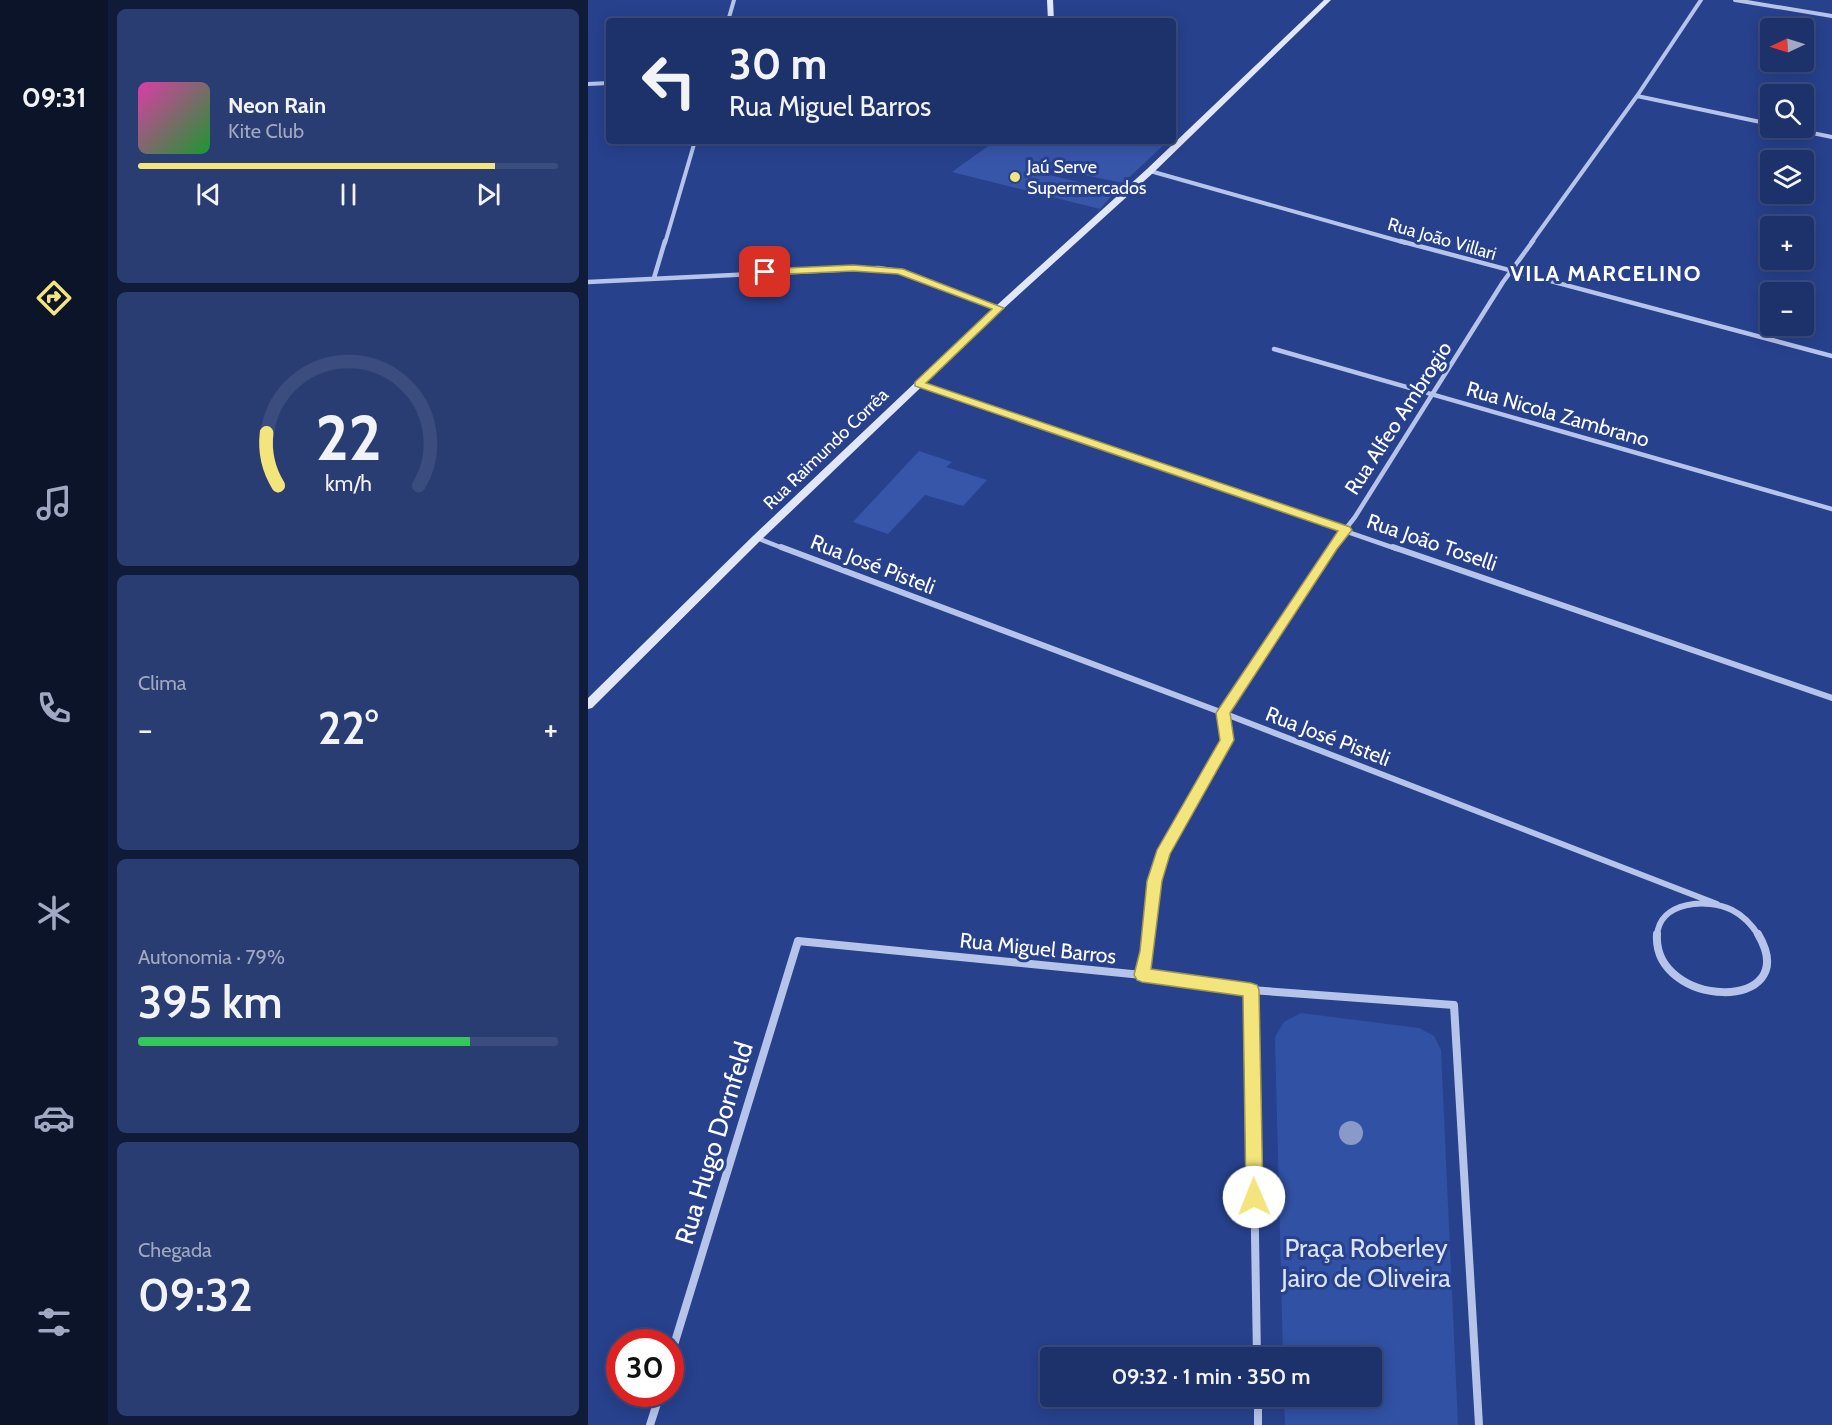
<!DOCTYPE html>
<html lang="pt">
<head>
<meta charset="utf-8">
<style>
  :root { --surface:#1d316a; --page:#2a3d72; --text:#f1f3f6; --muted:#a0a9c1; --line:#3b4c7e; --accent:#f3e57b }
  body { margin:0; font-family:Cabin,sans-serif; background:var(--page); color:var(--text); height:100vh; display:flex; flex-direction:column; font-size:22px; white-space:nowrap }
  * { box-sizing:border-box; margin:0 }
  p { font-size:20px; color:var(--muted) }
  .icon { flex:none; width:33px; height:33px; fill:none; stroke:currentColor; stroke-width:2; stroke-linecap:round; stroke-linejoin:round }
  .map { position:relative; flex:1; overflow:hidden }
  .drawer { display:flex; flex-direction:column; gap:9px; padding:9px; background:#101b3a; width:480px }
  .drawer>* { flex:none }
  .guide { position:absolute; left:18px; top:18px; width:570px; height:126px; border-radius:6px; box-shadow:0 3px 15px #0003,0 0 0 2px var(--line); background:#1d316a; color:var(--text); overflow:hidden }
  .needle { width:39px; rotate:266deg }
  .buttons { position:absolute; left:1172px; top:18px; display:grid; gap:12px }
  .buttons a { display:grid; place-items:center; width:54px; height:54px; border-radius:6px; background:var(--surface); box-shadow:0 3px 15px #0003,0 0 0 2px var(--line); font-size:30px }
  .speed { position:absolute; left:18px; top:1329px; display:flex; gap:12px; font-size:30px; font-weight:700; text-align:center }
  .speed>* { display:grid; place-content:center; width:78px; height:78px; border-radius:50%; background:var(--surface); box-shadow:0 3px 15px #0003,0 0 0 2px var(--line); line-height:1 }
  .speed .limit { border:9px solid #d22; background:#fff; color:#111 }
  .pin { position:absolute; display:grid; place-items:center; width:51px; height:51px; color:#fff; margin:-26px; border-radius:12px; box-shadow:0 3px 9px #0006 }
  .me { position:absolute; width:66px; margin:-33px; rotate:359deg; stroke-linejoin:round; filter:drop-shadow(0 0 4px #0008) }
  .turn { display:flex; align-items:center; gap:21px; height:126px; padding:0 24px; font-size:27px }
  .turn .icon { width:78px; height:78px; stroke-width:2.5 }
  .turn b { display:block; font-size:42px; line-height:51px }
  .big { font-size:45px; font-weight:600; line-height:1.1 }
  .drawer .widget { flex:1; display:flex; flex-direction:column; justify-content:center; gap:9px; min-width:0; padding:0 21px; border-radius:9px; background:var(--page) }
  .drawer .dial { align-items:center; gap:0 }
  .dial svg { height:156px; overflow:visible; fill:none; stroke:var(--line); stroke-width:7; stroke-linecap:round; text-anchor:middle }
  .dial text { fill:var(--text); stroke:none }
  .song { display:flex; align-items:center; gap:18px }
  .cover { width:72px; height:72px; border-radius:9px; background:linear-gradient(135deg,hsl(320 70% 55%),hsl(130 70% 35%)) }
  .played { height:6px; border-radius:3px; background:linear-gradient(90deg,var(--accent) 85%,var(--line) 85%) }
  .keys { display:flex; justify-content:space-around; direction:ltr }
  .heat { display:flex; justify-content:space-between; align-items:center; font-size:33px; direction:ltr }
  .charge { height:9px; border-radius:4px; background:linear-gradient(90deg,#34c759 79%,var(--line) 0) }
  .trip { position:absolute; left:452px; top:1347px; width:342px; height:60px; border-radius:6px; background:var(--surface); box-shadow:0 3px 15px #0003,0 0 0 2px var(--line); font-weight:600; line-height:60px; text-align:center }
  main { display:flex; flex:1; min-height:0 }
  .tabs { display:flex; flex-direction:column; width:108px; justify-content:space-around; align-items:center; background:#0c142a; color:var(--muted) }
  .tabs .icon { width:42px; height:42px }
  .tabs .active { color:var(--accent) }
  .tabs b { font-size:27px; color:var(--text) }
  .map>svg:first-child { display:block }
  .green { fill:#3151a4 }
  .building { fill:#3756a9 }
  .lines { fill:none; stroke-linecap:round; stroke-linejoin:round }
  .street-far3 { stroke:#b6c4ea; stroke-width:4 }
  .street-far2 { stroke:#b6c4ea; stroke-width:4.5 }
  .street-far1 { stroke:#b6c4ea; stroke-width:6 }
  .street { stroke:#b6c4ea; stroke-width:8 }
  .secondary { fill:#e1e7f9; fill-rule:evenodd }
  .tree { fill:#899ac8 }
  .route { fill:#f3e57b; stroke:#9e9550; stroke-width:1.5 }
  .poi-dot { fill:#f3e57b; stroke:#27418d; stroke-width:2 }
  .labels { text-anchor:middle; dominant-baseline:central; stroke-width:6; stroke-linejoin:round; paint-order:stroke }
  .far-poi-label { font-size:18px; fill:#fff; stroke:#27418d; text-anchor:start }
  .far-street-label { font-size:18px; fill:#fff; stroke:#27418d }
  .street-label { font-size:21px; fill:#fff; stroke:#27418d }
  .far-district-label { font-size:22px; font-weight:bold; letter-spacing:1.5px; fill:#fff; stroke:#27418d }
  .near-street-label { font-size:26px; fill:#fff; stroke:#27418d }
  .near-park-label { font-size:26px; fill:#dae3f8; stroke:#27418d }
</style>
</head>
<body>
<main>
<nav class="tabs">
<b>09:31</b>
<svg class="icon active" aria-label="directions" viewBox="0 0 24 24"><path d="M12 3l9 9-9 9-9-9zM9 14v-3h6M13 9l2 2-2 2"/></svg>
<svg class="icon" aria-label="music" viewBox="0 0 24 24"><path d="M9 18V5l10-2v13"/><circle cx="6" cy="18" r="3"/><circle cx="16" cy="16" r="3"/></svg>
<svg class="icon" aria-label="phone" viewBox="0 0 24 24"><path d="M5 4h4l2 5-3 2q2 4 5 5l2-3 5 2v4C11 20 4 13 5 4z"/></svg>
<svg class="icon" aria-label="climate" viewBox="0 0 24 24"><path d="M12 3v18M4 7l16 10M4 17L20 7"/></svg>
<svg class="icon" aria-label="car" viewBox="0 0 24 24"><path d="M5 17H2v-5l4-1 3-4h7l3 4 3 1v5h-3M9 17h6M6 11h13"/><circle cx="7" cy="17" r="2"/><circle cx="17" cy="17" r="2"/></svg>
<svg class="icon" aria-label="filters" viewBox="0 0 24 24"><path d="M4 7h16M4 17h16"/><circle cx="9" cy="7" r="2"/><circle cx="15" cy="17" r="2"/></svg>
</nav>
<section class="drawer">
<div class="widget">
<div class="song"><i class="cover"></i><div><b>Neon Rain</b><p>Kite Club</p></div></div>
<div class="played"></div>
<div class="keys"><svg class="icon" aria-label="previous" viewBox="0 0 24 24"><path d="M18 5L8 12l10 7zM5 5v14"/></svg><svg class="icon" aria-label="pause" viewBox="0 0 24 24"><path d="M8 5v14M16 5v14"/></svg><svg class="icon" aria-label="next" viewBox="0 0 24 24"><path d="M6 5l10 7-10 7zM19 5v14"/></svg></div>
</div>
<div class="widget dial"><svg viewBox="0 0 100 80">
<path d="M14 69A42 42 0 1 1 86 69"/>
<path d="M14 69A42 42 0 0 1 8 42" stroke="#f3e57b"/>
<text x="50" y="56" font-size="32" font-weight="700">22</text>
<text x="50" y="72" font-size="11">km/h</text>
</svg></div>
<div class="widget"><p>Clima</p>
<div class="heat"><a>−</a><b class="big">22°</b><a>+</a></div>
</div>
<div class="widget"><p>Autonomia · 79%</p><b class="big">395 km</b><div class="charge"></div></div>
<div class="widget"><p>Chegada</p><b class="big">09:32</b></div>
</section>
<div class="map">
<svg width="1244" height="1425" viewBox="0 0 1244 1425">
  <rect width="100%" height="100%" fill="#27418d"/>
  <path class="green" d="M 713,1013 L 831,1028 L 846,1036 L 853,1050 L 870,1425 L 697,1425 L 696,1397 L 783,1396 L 783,1358 L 695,1357 L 687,1037 L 696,1022 Z"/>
  <path class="building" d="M 416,141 L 580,141 L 535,183 L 443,164 L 441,170 L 528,191 L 512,209 L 364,172 L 403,144 L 412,145 Z
    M 331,451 L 364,462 L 358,467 L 399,480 L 375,506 L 337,495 L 300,534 L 265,522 Z"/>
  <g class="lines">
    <path class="street-far3" d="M 1147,0 L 1244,16
      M 140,21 L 146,0
      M 0,84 L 21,83
      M 1049,96 L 1182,124
      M 1200,128 L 1244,137
      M 562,171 L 818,243
      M 77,243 L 107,141
      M 943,243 L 1049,96 L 1113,0"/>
    <path class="street-far2" d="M 812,241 L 1244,356
      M 66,278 L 77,241
      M 0,282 L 290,268 L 311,271 L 411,308
      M 686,349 L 1244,509
      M 331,384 L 809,549
      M 169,538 L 197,549
      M 742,549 L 767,517 L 915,282 L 945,241"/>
    <path class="street-far1" d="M 193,547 L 635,713 L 1129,904
      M 805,547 L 1244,698
      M 560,936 L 566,881 L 574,854 L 639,740 L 635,713 L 743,547
      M 1069,936 C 1071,901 1119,898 1144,910 C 1156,916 1164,925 1171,936"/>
    <path class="street" d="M 1069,934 C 1064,1009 1217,1014 1170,934
      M 554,975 L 560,934
      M 663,990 L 669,1358
      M 82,1358 L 210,941 L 554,975 L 663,990 L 866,1005 L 891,1425
      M 670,1396 L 670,1425
      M 62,1425 L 72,1394"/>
    <path class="secondary" d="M 459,0 L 465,0 L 466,21 L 460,21 Z
      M 736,0 L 743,0 L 565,173 L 414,310 L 173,540 L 4,708 L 0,709 L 0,698 L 165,536 L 408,306 L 559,169 Z"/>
  </g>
  <circle class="tree" cx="763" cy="1133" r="12"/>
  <path class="route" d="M 265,265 L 315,269 L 416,308 L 338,383 L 762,527 L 764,530 L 749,549 L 642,713 L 646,740 L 582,854 L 574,881 L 563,969 L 663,983 L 669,985 L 671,990 L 675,1197 L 673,1203 L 666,1205 L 660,1203 L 658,1197 L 655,996 L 554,982 L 549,980 L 546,975 L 552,951 L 559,881 L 569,850 L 632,740 L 628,713 L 750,531 L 327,386 L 327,382 L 404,309 L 310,274 L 265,271 L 177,275 L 172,272 L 177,269 Z"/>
  <circle class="poi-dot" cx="427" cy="177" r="6"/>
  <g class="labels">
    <g class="far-poi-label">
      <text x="439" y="167">Jaú Serve<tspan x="439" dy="21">Supermercados</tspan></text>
    </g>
    <g class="far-street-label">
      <text transform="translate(854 239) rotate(16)">Rua João Villari</text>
      <text transform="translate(238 449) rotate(-44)">Rua Raimundo Corrêa</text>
    </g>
    <g class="street-label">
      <text transform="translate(970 414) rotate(16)">Rua Nicola Zambrano</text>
      <text transform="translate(810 418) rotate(-57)">Rua Alfeo Ambrogio</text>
      <text transform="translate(844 542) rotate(19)">Rua João Toselli</text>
      <text transform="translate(285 564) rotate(21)">Rua José Pisteli</text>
      <text transform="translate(740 736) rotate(21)">Rua José Pisteli</text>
      <text transform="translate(450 948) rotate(6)">Rua Miguel Barros</text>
    </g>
    <g class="far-district-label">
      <text x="1018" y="273">VILA MARCELINO</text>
    </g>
    <g class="near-street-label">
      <text transform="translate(126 1143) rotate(-73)">Rua Hugo Dornfeld</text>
    </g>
    <g class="near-park-label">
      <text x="778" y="1248">Praça Roberley<tspan x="778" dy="30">Jairo de Oliveira</tspan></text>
    </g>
  </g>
</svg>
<div class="buttons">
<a><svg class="needle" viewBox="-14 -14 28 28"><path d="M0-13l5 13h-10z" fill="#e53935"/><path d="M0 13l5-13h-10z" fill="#a0a9c1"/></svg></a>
<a><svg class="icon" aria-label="search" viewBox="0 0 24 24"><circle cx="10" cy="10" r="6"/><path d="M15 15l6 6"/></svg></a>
<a><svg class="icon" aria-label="layers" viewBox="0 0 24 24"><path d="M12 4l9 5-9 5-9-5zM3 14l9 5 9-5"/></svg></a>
<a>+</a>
<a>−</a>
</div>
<div class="speed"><div class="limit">30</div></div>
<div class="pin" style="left:177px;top:272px;background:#d93025"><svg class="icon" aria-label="arrive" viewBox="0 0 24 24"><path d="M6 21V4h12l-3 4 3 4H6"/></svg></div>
<svg class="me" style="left:666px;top:1197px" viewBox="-20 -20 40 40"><circle r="19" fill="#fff"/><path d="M0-13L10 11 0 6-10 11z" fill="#f3e57b"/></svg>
<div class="trip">09:32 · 1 min · 350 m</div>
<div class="guide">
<div class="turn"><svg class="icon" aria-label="left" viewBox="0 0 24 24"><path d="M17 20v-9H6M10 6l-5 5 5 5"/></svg><div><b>30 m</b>Rua Miguel Barros</div></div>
</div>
</div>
</main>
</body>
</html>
